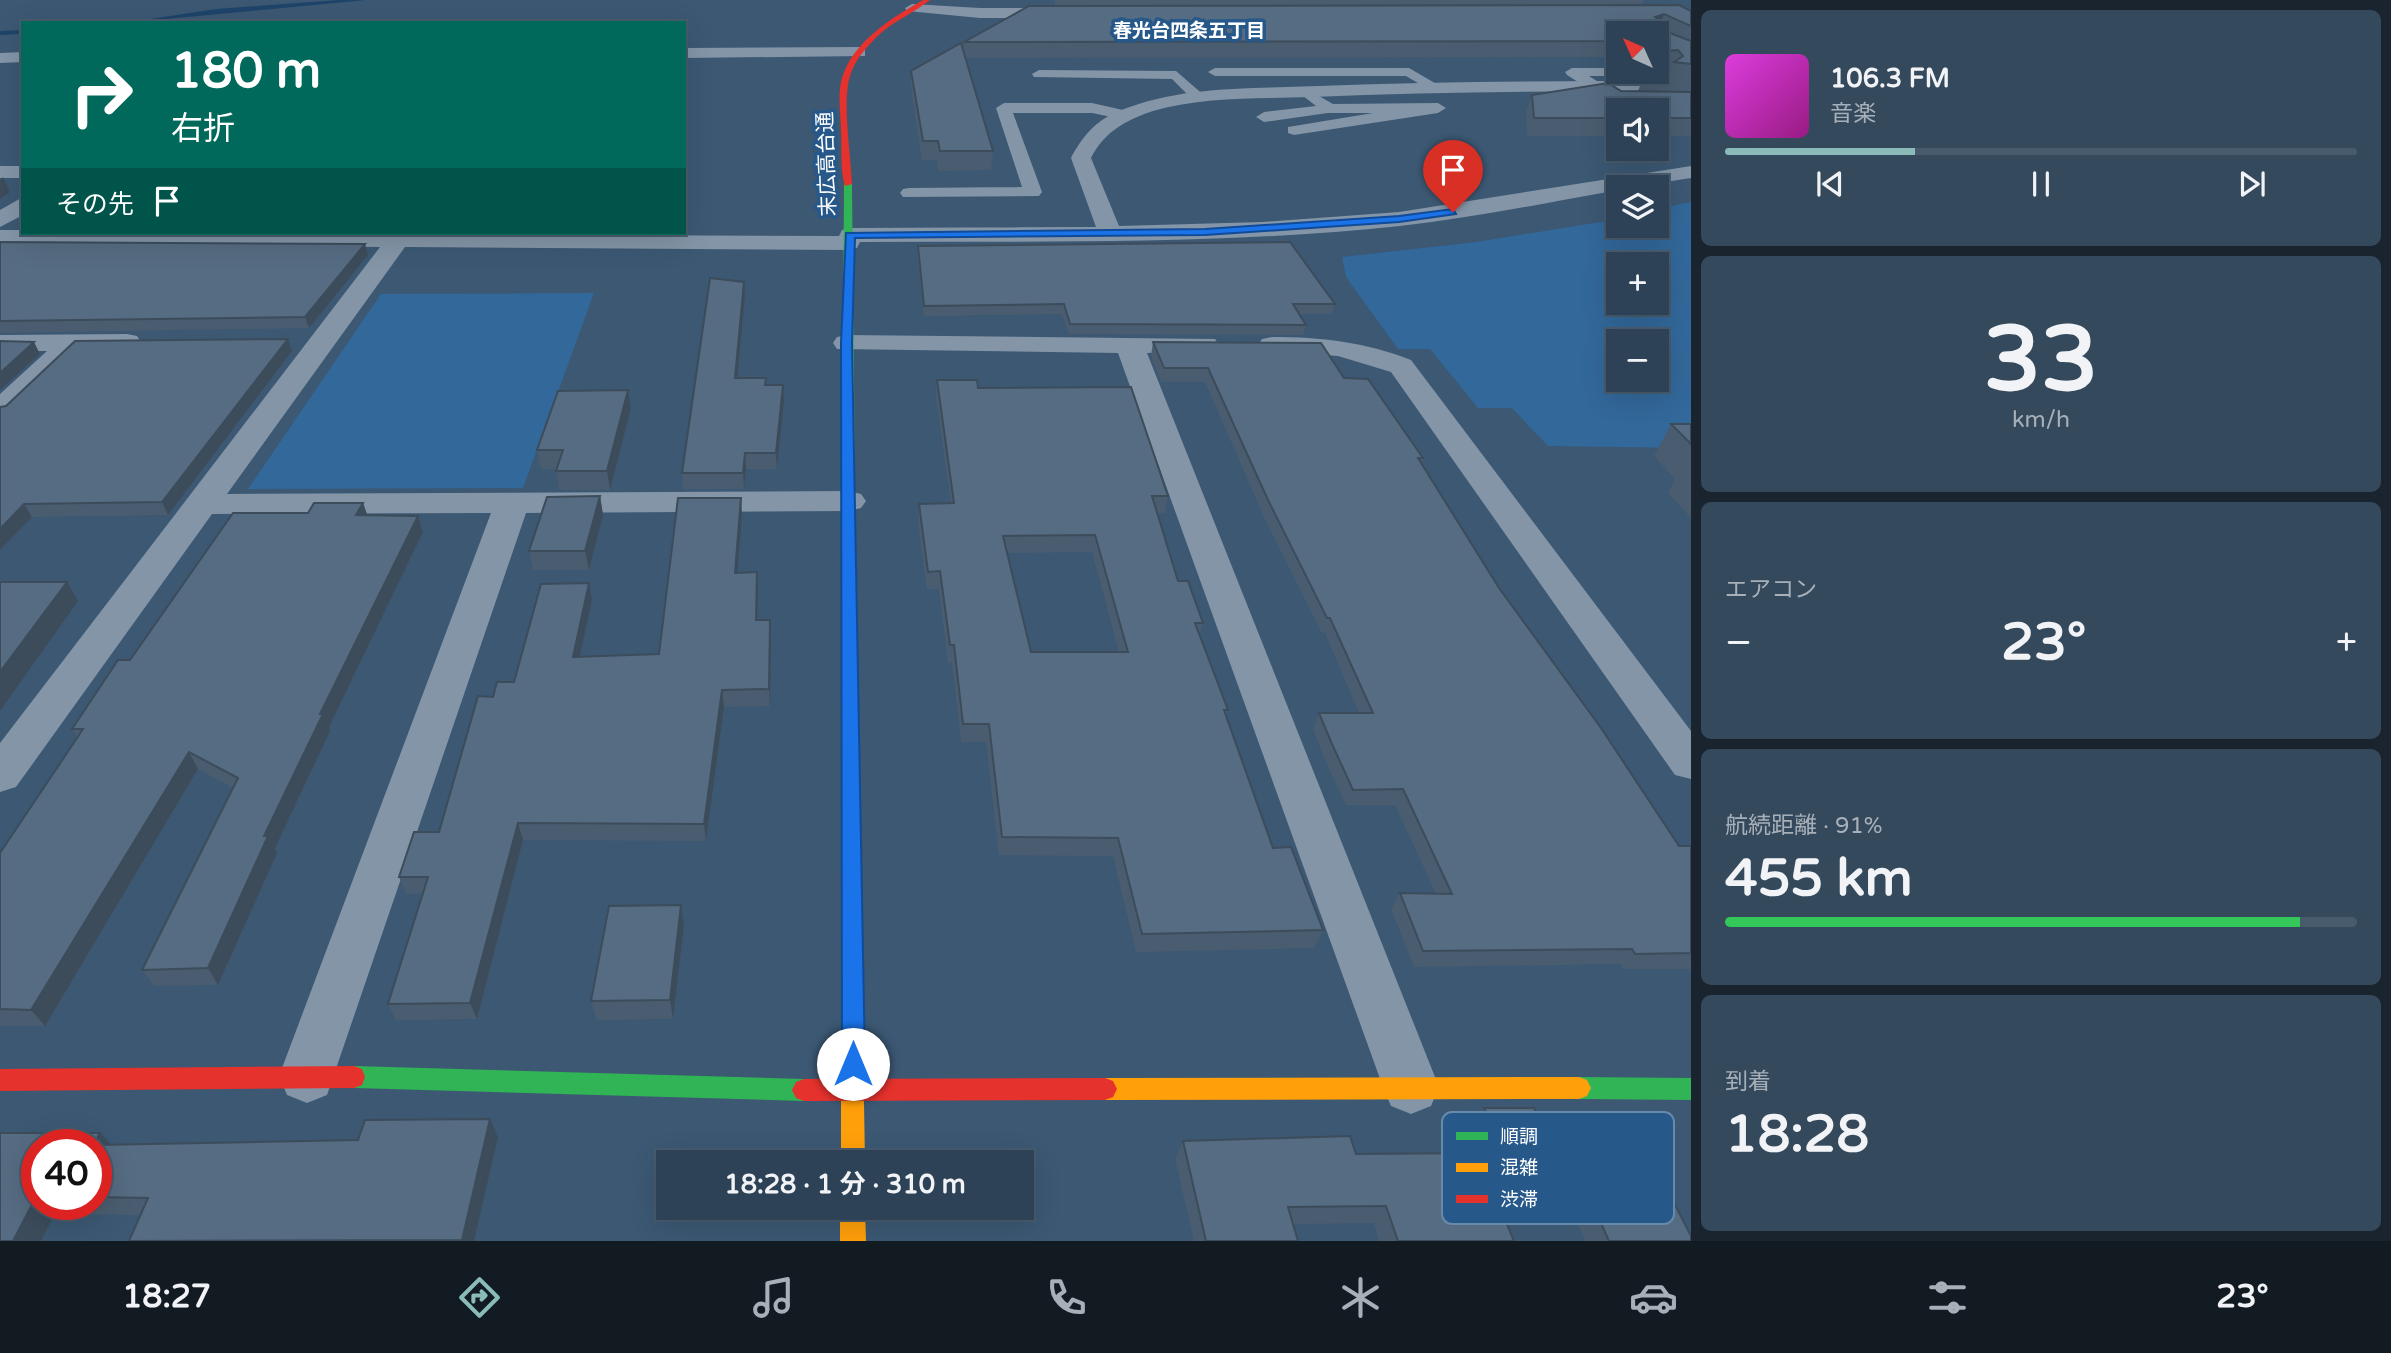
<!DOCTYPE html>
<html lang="ja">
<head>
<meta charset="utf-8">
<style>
  :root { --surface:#2d4256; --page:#35495c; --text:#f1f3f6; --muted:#a7b0b9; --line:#485b6c; --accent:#8bbbb9 }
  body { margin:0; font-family:"Varela Round","Noto Sans JP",sans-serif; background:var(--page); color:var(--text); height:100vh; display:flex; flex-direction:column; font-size:26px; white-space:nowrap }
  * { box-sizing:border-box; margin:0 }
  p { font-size:23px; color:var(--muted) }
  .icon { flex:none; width:38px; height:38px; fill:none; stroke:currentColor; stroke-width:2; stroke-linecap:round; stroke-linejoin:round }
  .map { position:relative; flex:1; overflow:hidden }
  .details { display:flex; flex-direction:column; gap:10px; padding:10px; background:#19242f; width:700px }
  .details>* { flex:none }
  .top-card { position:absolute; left:21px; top:21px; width:665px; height:214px; border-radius:0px; box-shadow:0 7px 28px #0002,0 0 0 2px var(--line); background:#00695c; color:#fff; overflow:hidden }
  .needle { width:46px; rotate:315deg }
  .fabs { position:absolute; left:1606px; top:21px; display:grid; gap:14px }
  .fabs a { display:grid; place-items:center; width:63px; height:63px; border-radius:0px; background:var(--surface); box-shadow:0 7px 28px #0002,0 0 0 2px var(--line); font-size:35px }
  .speed { position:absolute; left:21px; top:1129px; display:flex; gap:14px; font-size:35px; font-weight:700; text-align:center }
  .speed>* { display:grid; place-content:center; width:91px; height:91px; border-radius:50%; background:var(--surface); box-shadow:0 7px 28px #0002,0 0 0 2px var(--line); line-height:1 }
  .speed .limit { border:10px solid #d22; background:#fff; color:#111 }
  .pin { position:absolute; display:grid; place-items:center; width:60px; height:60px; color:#fff; margin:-72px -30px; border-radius:50% 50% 50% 0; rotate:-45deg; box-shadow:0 0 7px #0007 }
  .pin .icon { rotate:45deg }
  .me { position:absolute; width:77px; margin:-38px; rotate:0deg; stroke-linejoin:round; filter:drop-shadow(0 0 5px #0008) }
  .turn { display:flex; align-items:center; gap:24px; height:147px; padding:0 35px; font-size:32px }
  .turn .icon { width:91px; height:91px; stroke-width:2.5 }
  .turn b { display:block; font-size:49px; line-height:60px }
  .then { display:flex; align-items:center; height:66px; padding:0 35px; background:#0003; gap:14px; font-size:26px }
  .big { font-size:52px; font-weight:700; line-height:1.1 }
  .details .card { flex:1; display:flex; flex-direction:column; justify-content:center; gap:10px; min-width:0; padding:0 24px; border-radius:10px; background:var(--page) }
  .details .dial { align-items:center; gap:0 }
  .dial b { font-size:91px; line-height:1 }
  .song { display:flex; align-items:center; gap:21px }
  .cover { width:84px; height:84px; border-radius:10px; background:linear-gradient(135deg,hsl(300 70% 55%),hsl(310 70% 35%)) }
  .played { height:7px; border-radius:4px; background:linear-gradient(90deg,var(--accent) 30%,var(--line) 30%) }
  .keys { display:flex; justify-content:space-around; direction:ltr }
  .heat { display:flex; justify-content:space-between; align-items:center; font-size:38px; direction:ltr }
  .charge { height:10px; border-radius:5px; background:linear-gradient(90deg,#34c759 91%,var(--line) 0) }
  .trip { position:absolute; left:656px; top:1150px; width:378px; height:70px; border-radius:0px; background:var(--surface); box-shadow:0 7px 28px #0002,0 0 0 2px var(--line); font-weight:700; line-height:70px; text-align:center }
  .tabs { display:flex; height:112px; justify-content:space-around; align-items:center; background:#121a22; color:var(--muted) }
  .tabs .icon { width:49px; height:49px }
  .tabs .on { color:var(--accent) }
  .tabs b { font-size:32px; color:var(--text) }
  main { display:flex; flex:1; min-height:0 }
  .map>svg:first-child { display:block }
  .green { fill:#32689a; fill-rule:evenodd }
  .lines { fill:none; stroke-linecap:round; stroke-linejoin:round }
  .stream { fill:#1e446a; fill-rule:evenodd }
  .lane { fill:#8395a7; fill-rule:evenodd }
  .street { fill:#8395a7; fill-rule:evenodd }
  .fast { fill:#30b455; fill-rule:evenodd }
  .slow { fill:#ff9f0a; fill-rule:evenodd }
  .jam { fill:#e5322d; fill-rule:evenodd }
  .wall { fill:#4a5d70; fill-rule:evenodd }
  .shaded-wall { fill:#3c4c5b }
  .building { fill:#566c82; stroke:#3c4c5b; stroke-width:2; fill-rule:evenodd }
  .route { fill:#1a73e8; stroke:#114b97; stroke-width:2 }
  .labels { text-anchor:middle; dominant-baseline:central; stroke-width:7; stroke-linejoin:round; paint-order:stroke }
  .far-neighbourhood-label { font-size:19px; font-weight:bold; fill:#fff; stroke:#265889 }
  .street-label { font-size:21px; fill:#fff; stroke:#265889 }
  .key { fill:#265889; stroke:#678aac; stroke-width:2 }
  .key-label { font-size:19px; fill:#fff }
</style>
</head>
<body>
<main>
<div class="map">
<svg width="1691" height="1241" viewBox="0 0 1691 1241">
  <rect width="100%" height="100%" fill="#3c5873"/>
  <path class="green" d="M 1691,202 L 1691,448 L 1548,446 L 1512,408 L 1478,408 L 1430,349 L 1398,349 L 1346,277 L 1342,257 L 1476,242 L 1619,219 L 1619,226 L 1657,226 L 1657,209 ZM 1619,264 L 1657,264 L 1657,303 L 1619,303 ZM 1619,341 L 1657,341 L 1657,380 L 1619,380 Z
    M 594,293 L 523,488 L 248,489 L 381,294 Z"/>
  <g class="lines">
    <path class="stream" d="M 339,0 L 366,0 L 124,23 L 216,9 Z
      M 23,30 L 23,34 L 0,35 L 0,31 Z"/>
    <path class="lane" d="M 1409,68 L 1440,86 L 1438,89 L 1428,89 L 1406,76 L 1215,76 L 1208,72 L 1215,68 Z
      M 1572,68 L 1619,68 L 1619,72 L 1671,69 L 1673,72 L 1666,76 L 1589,76 L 1622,97 L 1691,97 L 1691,107 L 1614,105 L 1567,75 L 1565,72 Z
      M 1039,70 L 1176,71 L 1206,97 L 1203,100 L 1193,100 L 1172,79 L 1034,77 L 1032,74 Z
      M 1305,88 L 1333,104 L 1438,103 L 1446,108 L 1438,113 L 1294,135 L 1288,133 L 1288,127 L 1373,113 L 1328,113 L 1264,122 L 1256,117 L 1264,112 L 1316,106 L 1298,92 Z
      M 1004,103 L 1092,103 L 1132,112 L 1134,115 L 1126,120 L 1092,113 L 1013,113 L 1042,192 L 1039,196 L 903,197 L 900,193 L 903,189 L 909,188 L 1022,187 L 996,108 Z"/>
    <path class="street" d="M 912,4 L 980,8 L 1069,8 L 1077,13 L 1069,18 L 980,18 L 907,11 L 905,8 Z
      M 859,47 L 865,48 L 865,56 L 684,58 L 684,48 Z
      M 23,52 L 23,62 L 0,63 L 0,53 Z
      M 1691,81 L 1691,91 C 1565,91 1438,92 1312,97 C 1260,99 1204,96 1153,111 C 1126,120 1104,132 1091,158 L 1119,226 L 1262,222 L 1399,212 L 1691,166 L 1691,178 C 1595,192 1499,215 1400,226 C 1221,245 1040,241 860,242 L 857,248 L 849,250 L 405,247 L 227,494 L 849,491 L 861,494 L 866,501 L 861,508 L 849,511 L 526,513 L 327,1095 L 307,1103 L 287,1095 L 279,1076 L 491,513 L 212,514 L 16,787 L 0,792 L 0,743 L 380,247 L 0,244 L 0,230 L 23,230 L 23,233 L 839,236 L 842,230 L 850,228 L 1096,227 L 1071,158 C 1082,137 1096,120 1119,111 C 1182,85 1251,89 1318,86 C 1443,81 1567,81 1691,81 Z
      M 0,166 L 23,166 L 23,178 L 0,178 Z
      M 23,197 L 23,215 L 0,227 L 0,210 Z
      M 127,334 L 137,336 L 141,342 L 137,348 L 80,351 L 11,416 L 0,419 L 0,394 L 47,351 L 0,351 L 0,335 Z
      M 847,335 L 1215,339 L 1219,345 L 1215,351 L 1147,353 L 1439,1087 L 1431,1106 L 1411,1114 L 1391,1106 L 1383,1087 L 1118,353 L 837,349 L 833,343 L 837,337 Z
      M 1272,337 C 1321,337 1365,342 1411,360 L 1691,731 L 1691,779 L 1675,775 L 1391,372 L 1338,356 L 1262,351 L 1258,345 L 1262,339 Z"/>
    <path class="fast" d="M 848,181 L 852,184 L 857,680 L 855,684 L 843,684 L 841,680 L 844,184 Z
      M 354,1066 L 804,1079 L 812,1082 L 816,1090 L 812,1098 L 804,1101 L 354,1088 L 346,1085 L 343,1077 L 346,1069 Z
      M 1579,1077 L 1691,1078 L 1691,1100 L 1579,1099 L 1571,1096 L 1567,1088 L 1571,1080 Z"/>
    <path class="slow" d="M 849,674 L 855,676 L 857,680 L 865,1162 L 841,1162 L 841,680 L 843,676 Z
      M 1579,1077 L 1587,1080 L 1591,1088 L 1587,1096 L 1579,1099 L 1105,1100 L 1097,1097 L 1093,1089 L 1097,1081 L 1105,1078 Z
      M 840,1208 L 865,1208 L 866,1241 L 840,1241 Z"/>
    <path class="jam" d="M 923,0 L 930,0 C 915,12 896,20 881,33 C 868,45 855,59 850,76 C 842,102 851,156 852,184 L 845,186 C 840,170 842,149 841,132 C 841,115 837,94 842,78 C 853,41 892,18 923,0 Z
      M 354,1066 L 362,1069 L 365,1077 L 362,1085 L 354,1088 L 0,1091 L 0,1069 Z
      M 1105,1078 L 1113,1081 L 1117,1089 L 1113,1097 L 1105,1100 L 804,1101 L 796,1098 L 792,1090 L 796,1082 L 804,1079 Z"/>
  </g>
  <path class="wall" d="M 1055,0 L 1644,0 L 1642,4 L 1055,5 Z
    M 1691,11 L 1691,136 L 1657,136 L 1657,110 L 1619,110 L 1619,136 L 1527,136 L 1526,112 L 1532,95 L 1621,91 L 1638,91 L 1643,78 L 1667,77 L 1672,68 L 1671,66 L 1657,67 L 1657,33 L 1619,33 L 1619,57 L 965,58 L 993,151 L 991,170 L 939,171 L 937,160 L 922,160 L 911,88 L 911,71 L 963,51 L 964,42 Z
    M 0,242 L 368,255 L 309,328 L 0,333 Z
    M 918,246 L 1335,304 L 1332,314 L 1299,314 L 1306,325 L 1303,335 L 1069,334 L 1062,314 L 924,316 L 917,255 Z
    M 744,282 L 745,296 L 738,378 L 766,378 L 767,385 L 783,385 L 784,400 L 777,469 L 746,469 L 744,489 L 683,489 L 682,473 Z
    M 1153,342 L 1344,378 L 1423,458 L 1421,463 L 1499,588 L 1679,846 L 1691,846 L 1691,969 L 1623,969 L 1620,964 L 1414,967 L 1391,909 L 1400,893 L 1436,894 L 1395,805 L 1346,805 L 1325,760 L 1313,729 L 1319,713 L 1359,713 L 1325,633 L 1322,633 L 1263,515 L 1205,382 L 1161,382 L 1151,356 Z
    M 292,351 L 168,515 L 32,517 L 0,550 L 0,407 Z
    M 937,380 L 978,388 L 1168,496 L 1165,513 L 1157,513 L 1178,581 L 1203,623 L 1199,635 L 1228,710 L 1226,716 L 1273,848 L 1323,930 L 1314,948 L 1136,952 L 1113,856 L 999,855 L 986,742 L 961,742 L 952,662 L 948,663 L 939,589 L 927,589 L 918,521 L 919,504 L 951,503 L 936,396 ZM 1092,552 L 1119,652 L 1031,652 L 1007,553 Z
    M 628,390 L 631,408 L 610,490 L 559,490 L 556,471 L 557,469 L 541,469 L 537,450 Z
    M 1671,424 L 1691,424 L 1691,518 L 1668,493 L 1675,479 L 1654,456 Z
    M 600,496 L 603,515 L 589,570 L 533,570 L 529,551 Z
    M 363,503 L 367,515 L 418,516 L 423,532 L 329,727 L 330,731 L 275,848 L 277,853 L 218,985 L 154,986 L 142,970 L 233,788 L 198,769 L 45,1026 L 0,1026 L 0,853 L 77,737 L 72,729 L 130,660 L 308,513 Z
    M 742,514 L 737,573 L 757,572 L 758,620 L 771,637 L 770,706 L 724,707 L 706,841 L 523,840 L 477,1019 L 396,1020 L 388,1004 L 423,894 L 406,894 L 399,877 L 439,832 L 493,697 L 514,682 L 589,583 L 592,600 L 580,656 L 659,654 Z
    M 681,905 L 684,925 L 673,1019 L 597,1020 L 591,1001 Z
    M 1484,1108 L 1537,1114 L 1691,1241 L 1585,1241 L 1562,1189 L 1499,1191 L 1471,1126 Z
    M 0,1133 L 111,1144 L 498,1137 L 474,1241 L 129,1241 L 141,1215 L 55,1214 L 41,1241 ZM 37,1144 L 96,1144 L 96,1204 L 37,1204 Z
    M 1183,1141 L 1356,1154 L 1514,1241 L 1379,1241 L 1374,1223 L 1293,1224 L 1298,1241 L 1194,1241 L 1175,1159 Z"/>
  <path class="shaded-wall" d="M 1664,14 L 1658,29 L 1655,17 Z
    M 3,177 L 10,192 L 0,199 L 0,180 Z
    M 365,244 L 368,255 L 309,328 L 305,317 Z
    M 744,282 L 745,296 L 736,393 L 735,378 Z
    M 288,339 L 292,351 L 168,515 L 162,502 Z
    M 34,342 L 40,354 L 0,390 L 0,373 Z
    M 783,385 L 784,400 L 777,469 L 776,453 Z
    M 628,390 L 631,408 L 610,490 L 607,471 Z
    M 745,453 L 746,469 L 744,489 L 743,473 Z
    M 600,496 L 603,515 L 589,570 L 585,551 Z
    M 741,498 L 742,514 L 736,590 L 735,573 Z
    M 363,503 L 369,520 L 356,515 Z
    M 24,504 L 32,517 L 0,550 L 0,529 Z
    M 418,516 L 423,532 L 329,727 L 330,731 L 275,848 L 277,853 L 218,985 L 208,968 L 264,836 L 320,714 Z
    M 757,572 L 758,589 L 757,637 L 756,620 Z
    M 67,582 L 78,601 L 0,711 L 0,672 Z
    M 589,583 L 592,600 L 576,674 L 573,657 Z
    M 770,620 L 771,637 L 770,706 L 769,689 Z
    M 722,690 L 724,707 L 706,841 L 704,824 Z
    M 189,752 L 198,769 L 45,1026 L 31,1010 Z
    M 518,823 L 523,840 L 477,1019 L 470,1003 Z
    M 681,905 L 684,925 L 673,1019 L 670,1000 Z
    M 490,1119 L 498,1137 L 474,1241 L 462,1241 Z
    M 100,1133 L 117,1151 L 94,1144 Z
    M 36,1197 L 37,1198 L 37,1204 L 44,1204 L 55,1214 L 41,1241 L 13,1241 Z"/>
  <path class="building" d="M 1679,5 L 1691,11 L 1691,26 L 1664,14 L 1655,17 L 1661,21 L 1662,30 L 1691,41 L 1691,64 L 1674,62 L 1683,56 L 1678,50 L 1657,52 L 1657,33 L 1619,33 L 1619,41 L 964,42 L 1029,6 Z
    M 961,43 L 993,151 L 940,151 L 938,141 L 923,141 L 911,71 Z
    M 1608,83 L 1621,91 L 1691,92 L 1691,118 L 1657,118 L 1657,110 L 1619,110 L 1619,118 L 1534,118 L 1532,95 Z
    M 0,242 L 365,244 L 305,317 L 0,321 Z
    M 1290,242 L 1335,304 L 1293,304 L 1306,325 L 1070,324 L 1064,304 L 924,306 L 918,246 Z
    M 710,278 L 744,282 L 735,378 L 766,378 L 765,385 L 783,385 L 776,453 L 745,453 L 743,473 L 682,473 Z
    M 288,339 L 162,502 L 24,504 L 0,529 L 0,407 L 6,406 L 75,341 Z
    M 0,341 L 34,342 L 0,373 Z
    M 1153,342 L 1321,343 L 1344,378 L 1368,379 L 1423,458 L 1418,458 L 1499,588 L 1601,728 L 1679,846 L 1691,846 L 1691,953 L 1635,954 L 1632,949 L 1423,951 L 1400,893 L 1452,894 L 1403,789 L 1353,790 L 1332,744 L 1319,713 L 1373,713 L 1330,618 L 1327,618 L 1268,500 L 1208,368 L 1164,368 Z
    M 937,380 L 977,380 L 978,388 L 1131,387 L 1168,496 L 1152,496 L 1178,581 L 1188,581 L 1203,623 L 1195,623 L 1228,710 L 1224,710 L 1273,848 L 1291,847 L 1323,930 L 1142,934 L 1118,838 L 1002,837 L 989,724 L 963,724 L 954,645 L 950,645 L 940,571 L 928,572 L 919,504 L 954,503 ZM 1095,535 L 1128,652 L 1031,652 L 1003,536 Z
    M 628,390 L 607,471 L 556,471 L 563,450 L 537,450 L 558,391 Z
    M 1671,424 L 1691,424 L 1691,444 Z
    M 600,496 L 585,551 L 529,551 L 547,497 Z
    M 678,498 L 741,498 L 735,573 L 757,572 L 756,620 L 770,620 L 769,689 L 722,690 L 704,824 L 518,823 L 470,1003 L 388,1004 L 428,877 L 399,877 L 414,832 L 439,832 L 478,696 L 493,697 L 497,682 L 514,682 L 541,584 L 589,583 L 573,657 L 659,654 Z
    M 314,503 L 363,503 L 356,515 L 418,516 L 320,714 L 323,714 L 264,836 L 268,836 L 208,968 L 142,970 L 238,778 L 189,752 L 31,1010 L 0,1009 L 0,853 L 83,729 L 72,729 L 118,660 L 130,660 L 233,513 L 308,513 Z
    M 0,582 L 67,582 L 0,672 Z
    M 681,905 L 670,1000 L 591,1001 L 609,906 Z
    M 1484,1108 L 1534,1108 L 1537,1114 L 1629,1114 L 1691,1236 L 1691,1241 L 1609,1241 L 1578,1172 L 1514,1174 Z
    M 490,1119 L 462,1240 L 129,1241 L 148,1198 L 96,1197 L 96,1145 L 358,1140 L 365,1120 Z
    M 0,1133 L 100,1133 L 94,1144 L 37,1144 L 37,1197 L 36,1197 L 13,1241 L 0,1241 Z
    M 1350,1136 L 1356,1154 L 1477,1153 L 1514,1241 L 1398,1241 L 1386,1206 L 1288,1207 L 1298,1241 L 1206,1241 L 1183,1141 Z"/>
  <path class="route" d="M 1453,209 L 1456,214 L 1399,222 L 1205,235 L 855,238 L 852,343 L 865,1064 L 862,1072 L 853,1075 L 845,1072 L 842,1064 L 841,343 L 846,233 L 1205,229 L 1399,216 Z"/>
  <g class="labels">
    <g class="far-neighbourhood-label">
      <text x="1189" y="31">春光台四条五丁目</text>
    </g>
    <g class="street-label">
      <text transform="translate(827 164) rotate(-92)">末広高台通</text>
    </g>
  </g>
  <rect x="1442" y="1112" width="232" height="112" rx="10" class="key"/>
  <rect x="1456" y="1132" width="32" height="8" fill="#30b455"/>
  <rect x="1456" y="1163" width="32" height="9" fill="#ff9f0a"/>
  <rect x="1456" y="1195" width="32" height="8" fill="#e5322d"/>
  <g class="key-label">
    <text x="1500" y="1143">順調</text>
    <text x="1500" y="1174">混雑</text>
    <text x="1500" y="1206">渋滞</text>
  </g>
</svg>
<div class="fabs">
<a><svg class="needle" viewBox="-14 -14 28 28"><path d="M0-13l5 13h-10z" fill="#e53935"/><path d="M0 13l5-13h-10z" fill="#a7b0b9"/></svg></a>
<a><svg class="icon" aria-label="sound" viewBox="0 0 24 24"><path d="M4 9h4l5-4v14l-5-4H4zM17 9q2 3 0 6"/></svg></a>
<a><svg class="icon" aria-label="layers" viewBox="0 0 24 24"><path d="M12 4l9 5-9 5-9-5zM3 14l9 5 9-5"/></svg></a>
<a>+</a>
<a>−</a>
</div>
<div class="speed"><div class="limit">40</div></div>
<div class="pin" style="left:1453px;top:212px;background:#d93025"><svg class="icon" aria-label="arrive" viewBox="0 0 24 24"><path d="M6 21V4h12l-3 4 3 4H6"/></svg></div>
<svg class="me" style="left:853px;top:1064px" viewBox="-20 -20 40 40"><circle r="19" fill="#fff"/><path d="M0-13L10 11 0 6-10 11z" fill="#1a73e8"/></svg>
<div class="trip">18:28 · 1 分 · 310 m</div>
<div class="top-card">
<div class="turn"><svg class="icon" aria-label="right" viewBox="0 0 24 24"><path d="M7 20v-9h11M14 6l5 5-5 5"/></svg><div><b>180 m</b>右折</div></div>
<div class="then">その先<svg class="icon" aria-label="arrive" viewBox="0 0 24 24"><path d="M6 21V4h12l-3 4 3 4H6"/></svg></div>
</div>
</div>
<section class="details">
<div class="card">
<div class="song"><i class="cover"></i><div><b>106.3 FM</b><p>音楽</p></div></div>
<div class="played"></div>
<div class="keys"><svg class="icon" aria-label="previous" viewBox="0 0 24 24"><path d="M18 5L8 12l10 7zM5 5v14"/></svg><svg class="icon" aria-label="pause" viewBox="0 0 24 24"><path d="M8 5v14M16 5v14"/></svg><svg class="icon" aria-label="next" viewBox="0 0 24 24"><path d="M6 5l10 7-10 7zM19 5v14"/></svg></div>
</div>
<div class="card dial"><b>33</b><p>km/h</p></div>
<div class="card"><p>エアコン</p>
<div class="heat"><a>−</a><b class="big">23°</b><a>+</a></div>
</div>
<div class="card"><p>航続距離 · 91%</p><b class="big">455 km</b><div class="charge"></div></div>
<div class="card"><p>到着</p><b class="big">18:28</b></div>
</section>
</main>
<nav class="tabs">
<b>18:27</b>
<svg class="icon on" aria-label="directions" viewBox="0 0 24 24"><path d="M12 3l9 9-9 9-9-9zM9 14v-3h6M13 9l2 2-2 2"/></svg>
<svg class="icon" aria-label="music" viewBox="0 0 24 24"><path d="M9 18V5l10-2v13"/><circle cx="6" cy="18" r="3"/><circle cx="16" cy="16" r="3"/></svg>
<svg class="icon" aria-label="phone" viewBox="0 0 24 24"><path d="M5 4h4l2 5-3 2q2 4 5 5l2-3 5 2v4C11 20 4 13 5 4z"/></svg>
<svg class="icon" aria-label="climate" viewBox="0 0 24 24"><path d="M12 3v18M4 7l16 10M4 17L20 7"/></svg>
<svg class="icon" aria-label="car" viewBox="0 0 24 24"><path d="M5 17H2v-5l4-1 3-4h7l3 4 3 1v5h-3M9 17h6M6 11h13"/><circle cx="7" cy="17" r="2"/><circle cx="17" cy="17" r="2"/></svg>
<svg class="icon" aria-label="filters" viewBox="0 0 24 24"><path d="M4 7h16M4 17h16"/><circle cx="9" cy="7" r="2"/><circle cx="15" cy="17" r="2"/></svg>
<b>23°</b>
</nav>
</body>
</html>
